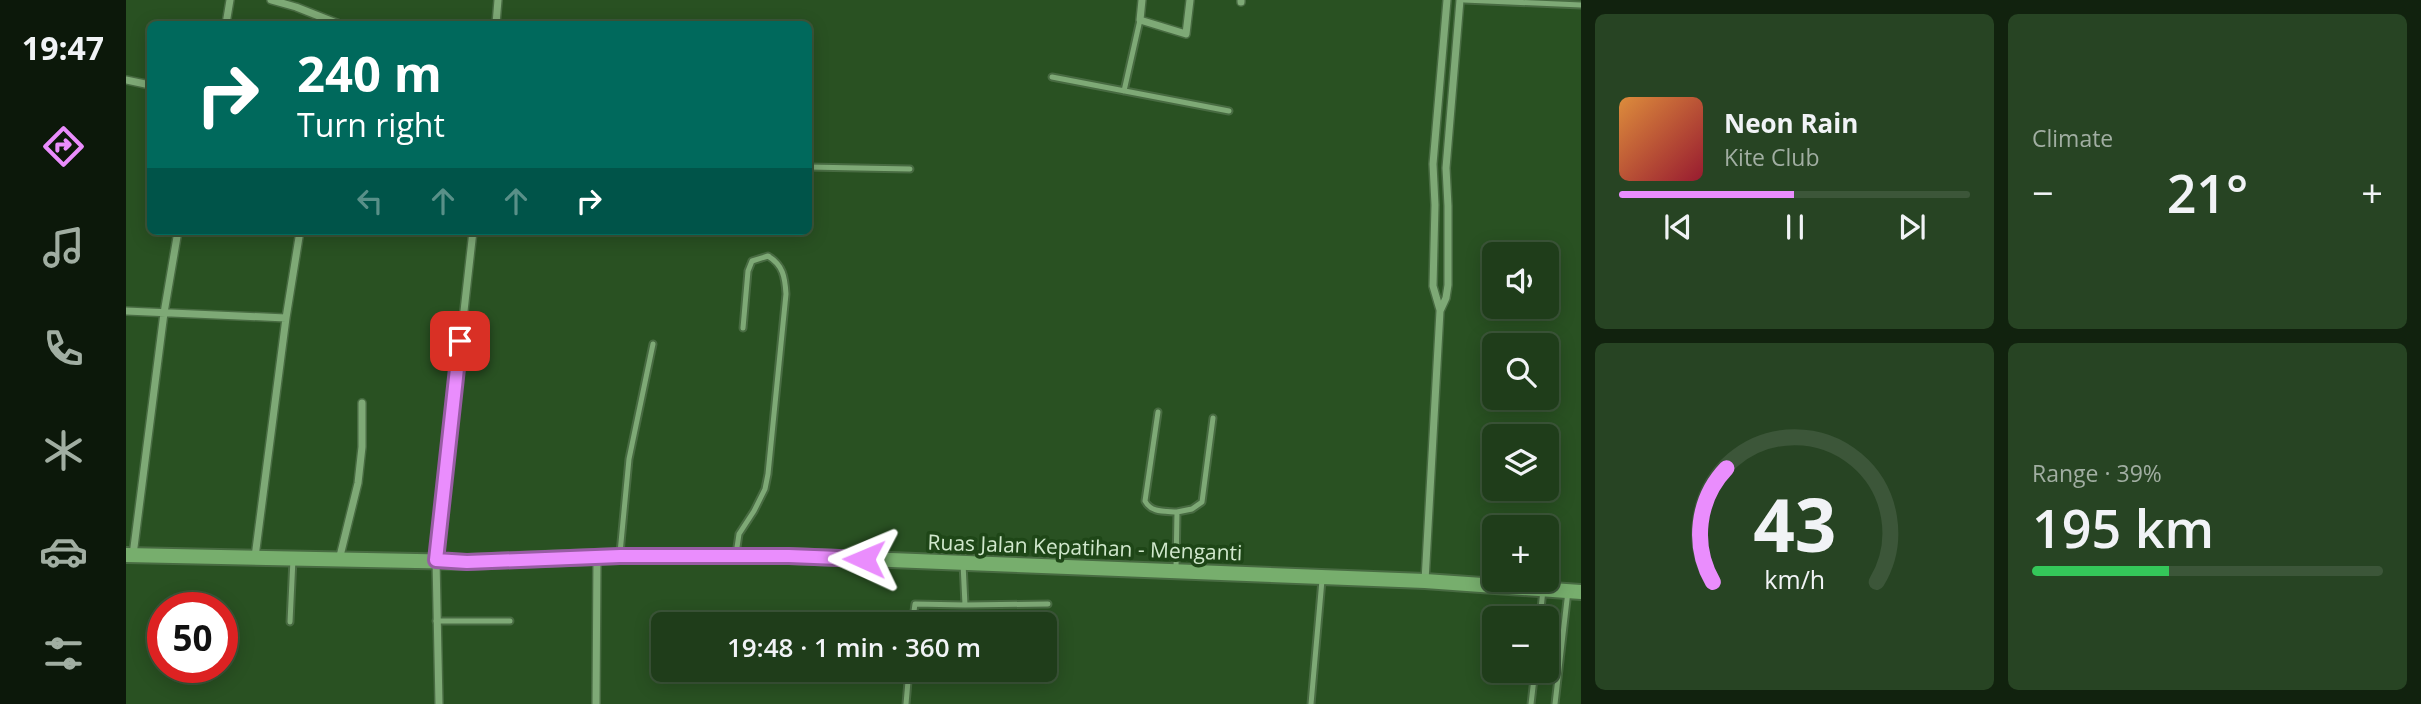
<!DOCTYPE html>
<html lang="en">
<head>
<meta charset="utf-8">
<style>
  :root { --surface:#1f3d1a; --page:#274423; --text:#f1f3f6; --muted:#a1aea2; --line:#3c5639; --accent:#ea8dfd }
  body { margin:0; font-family:"Open Sans",sans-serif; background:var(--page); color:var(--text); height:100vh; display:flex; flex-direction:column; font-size:26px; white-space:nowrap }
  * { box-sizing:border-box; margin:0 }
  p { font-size:23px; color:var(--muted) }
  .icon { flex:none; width:38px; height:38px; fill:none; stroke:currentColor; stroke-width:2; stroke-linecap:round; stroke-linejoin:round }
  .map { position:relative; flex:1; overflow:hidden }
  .sheet { display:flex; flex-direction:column; gap:14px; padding:14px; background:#11220e; width:840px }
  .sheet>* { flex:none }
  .top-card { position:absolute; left:21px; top:21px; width:665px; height:214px; border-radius:10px; box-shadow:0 4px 18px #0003,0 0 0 2px var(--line); background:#00695c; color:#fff; overflow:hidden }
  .buttons { position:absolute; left:1356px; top:242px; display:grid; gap:14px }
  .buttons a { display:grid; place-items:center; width:77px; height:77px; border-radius:10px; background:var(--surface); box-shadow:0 4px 18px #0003,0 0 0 2px var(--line); font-size:35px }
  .speed { position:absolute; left:21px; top:592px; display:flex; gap:14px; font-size:35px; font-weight:700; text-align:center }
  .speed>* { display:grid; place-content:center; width:91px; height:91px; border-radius:50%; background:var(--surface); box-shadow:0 4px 18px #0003,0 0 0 2px var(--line); line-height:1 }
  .speed .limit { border:10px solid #d22; background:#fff; color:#111 }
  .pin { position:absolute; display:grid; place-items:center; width:60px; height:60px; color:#fff; margin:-30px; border-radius:14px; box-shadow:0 4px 10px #0006 }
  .me { position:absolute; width:77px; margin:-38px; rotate:271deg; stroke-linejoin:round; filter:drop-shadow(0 0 5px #0008) }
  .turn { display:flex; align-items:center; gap:24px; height:147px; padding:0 35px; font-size:32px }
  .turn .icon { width:91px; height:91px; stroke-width:2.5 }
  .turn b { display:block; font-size:49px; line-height:60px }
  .lanes { display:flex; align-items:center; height:66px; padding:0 35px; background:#0003; justify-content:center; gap:35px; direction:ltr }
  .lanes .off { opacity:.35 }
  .big { font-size:52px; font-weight:600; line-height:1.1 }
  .sheet .card { flex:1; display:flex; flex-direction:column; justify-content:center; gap:10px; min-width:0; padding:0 24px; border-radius:10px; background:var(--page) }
  .sheet .dial { align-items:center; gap:0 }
  .dial svg { height:182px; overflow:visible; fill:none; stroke:var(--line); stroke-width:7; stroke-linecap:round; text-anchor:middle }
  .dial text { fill:var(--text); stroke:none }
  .song { display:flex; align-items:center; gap:21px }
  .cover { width:84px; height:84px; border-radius:10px; background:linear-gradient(135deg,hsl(30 70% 55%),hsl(350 70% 35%)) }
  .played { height:7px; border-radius:4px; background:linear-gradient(90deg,var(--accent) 50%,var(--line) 50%) }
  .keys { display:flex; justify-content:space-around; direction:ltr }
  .heat { display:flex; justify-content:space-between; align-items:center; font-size:38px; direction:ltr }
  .charge { height:10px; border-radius:5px; background:linear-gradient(90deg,#34c759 39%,var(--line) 0) }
  .sheet .tiles { flex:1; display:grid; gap:14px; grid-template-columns:repeat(2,1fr) }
  .trip { position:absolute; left:525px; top:612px; width:406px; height:70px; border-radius:10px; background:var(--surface); box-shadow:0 4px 18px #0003,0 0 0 2px var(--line); font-weight:600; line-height:70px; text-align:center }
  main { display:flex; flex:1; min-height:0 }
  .menu { display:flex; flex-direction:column; width:126px; justify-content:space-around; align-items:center; background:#0c180a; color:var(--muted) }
  .menu .icon { width:49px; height:49px }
  .menu .on { color:var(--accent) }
  .menu b { font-size:32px; color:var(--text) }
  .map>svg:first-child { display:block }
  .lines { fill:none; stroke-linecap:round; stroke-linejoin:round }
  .lane-casing { stroke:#486b42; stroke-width:9 }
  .street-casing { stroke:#486b42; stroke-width:10 }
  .secondary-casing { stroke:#486b42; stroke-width:18 }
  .lane { stroke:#7ea976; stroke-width:5 }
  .street { stroke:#7ea976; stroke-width:7 }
  .secondary { stroke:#77ae6d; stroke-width:14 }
  .route-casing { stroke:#985ca4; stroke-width:18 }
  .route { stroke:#ea8dfd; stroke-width:12 }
  .labels { text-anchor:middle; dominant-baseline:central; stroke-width:7; stroke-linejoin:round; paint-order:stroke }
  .street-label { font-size:21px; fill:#d1e8cd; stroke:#1e4617 }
</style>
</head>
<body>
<main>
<nav class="menu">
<b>19:47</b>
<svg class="icon on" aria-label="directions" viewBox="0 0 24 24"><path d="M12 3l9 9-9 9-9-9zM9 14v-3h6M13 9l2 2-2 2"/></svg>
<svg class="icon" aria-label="music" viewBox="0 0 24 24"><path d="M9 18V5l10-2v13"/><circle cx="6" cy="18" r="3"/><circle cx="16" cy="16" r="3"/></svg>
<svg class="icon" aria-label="phone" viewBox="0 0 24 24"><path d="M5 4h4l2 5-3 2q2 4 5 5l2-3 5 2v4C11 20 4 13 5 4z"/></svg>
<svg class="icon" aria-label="climate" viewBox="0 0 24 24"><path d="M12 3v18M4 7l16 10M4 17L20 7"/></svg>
<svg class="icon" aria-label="car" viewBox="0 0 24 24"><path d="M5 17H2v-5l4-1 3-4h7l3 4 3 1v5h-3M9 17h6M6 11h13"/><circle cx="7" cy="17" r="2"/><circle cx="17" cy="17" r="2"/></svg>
<svg class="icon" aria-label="filters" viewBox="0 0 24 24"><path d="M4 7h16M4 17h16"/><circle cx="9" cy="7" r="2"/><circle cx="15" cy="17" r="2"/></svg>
</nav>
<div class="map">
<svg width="1455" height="704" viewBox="0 0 1455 704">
  <rect width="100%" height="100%" fill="#295122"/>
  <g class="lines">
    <defs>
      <path id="lane" d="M 1338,0 L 1455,5
        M 926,77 L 1103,111
        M 998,91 L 1014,20
        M 682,167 L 784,169
        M 1032,412 L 1019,501 C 1025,513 1039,511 1051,512
        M 494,553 L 503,459 L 527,344
        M 610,554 L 613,534 L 628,511 L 639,489 L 642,474 L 660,294 C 659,277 657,265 642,256 L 626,261 L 622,271 L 617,328
        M 837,563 L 839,605 L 922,604
        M 1050,568 L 1051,512 L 1066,509 L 1076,502 L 1087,418
        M 1414,618 L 1417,590
        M 310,621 L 384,621
        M 164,622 L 167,559
        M 786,625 L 789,604 L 839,605
        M 780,704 L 783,670
        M 1185,704 L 1196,580
        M 1405,704 L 1409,670
        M 1429,704 L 1442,591"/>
      <path id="street" d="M 145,0 L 170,7 L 213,24
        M 1016,0 L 1014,20 L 1060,34 L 1064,0
        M 1115,2 L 1115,0
        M 100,24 L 104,0
        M 370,24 L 372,0
        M 0,80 L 24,85
        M 1314,310 L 1307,286 L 1309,205 L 1307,164 L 1321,0
        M 0,311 L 160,318
        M 7,555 L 38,313 L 52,231
        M 129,557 L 160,318 L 174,231
        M 213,560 L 232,483 L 236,447 L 236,403
        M 1299,581 L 1314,311 L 1320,298 L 1322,285 L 1322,206 L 1320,168 L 1334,0
        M 313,704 L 310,560 L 347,231
        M 470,704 L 471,558"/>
      <path id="secondary" d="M 0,555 L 340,562 L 494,556 L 663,556 L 1299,581 L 1455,592"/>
    </defs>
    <use href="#lane" class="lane-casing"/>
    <use href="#street" class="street-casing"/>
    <use href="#secondary" class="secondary-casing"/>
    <use href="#lane" class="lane"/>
    <use href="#street" class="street"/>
    <use href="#secondary" class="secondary"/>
  </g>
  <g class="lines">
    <defs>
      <path id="route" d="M 334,341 L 310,560 L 341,562 L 494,556 L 663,556 L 738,559"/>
    </defs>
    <use href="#route" class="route-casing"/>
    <use href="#route" class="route"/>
  </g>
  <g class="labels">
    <g class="street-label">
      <text transform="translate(959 547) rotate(2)">Ruas Jalan Kepatihan - Menganti</text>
    </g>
  </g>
</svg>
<div class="buttons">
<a><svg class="icon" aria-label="sound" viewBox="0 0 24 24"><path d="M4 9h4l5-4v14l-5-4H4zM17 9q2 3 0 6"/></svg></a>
<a><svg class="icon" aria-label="search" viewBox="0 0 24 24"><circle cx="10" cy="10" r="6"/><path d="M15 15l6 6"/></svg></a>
<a><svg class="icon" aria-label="layers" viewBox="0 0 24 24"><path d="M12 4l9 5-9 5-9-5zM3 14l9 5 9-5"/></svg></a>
<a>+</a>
<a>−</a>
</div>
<div class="speed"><div class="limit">50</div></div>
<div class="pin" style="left:334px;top:341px;background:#d93025"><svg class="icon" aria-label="arrive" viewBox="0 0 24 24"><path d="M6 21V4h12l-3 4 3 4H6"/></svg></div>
<svg class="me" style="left:738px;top:559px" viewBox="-20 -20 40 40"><path d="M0-17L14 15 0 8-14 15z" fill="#ea8dfd" stroke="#fff" stroke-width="4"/></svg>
<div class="trip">19:48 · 1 min · 360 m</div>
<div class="top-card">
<div class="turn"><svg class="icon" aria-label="right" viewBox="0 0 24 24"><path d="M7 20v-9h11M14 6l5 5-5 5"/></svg><div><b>240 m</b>Turn right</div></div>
<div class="lanes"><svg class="icon off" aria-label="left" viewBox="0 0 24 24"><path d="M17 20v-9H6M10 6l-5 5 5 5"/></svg><svg class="icon off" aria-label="ahead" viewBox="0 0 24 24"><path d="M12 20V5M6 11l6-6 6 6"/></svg><svg class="icon off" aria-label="ahead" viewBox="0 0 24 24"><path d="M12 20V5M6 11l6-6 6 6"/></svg><svg class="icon" aria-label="right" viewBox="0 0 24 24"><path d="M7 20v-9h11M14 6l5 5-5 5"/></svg></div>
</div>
</div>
<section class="sheet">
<div class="tiles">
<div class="card">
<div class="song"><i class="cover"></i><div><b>Neon Rain</b><p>Kite Club</p></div></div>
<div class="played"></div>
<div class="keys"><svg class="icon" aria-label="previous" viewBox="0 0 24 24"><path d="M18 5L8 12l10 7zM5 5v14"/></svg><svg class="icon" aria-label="pause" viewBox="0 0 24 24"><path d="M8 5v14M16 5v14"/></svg><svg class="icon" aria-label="next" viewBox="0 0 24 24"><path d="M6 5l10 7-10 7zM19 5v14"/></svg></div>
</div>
<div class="card"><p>Climate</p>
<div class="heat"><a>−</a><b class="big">21°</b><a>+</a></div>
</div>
<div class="card dial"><svg viewBox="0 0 100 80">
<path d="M14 69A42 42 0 1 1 86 69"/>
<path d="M14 69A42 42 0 0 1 20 19" stroke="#ea8dfd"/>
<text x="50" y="56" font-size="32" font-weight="700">43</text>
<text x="50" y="72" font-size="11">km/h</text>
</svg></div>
<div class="card"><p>Range · 39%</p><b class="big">195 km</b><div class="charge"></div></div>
</div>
</section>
</main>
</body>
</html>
